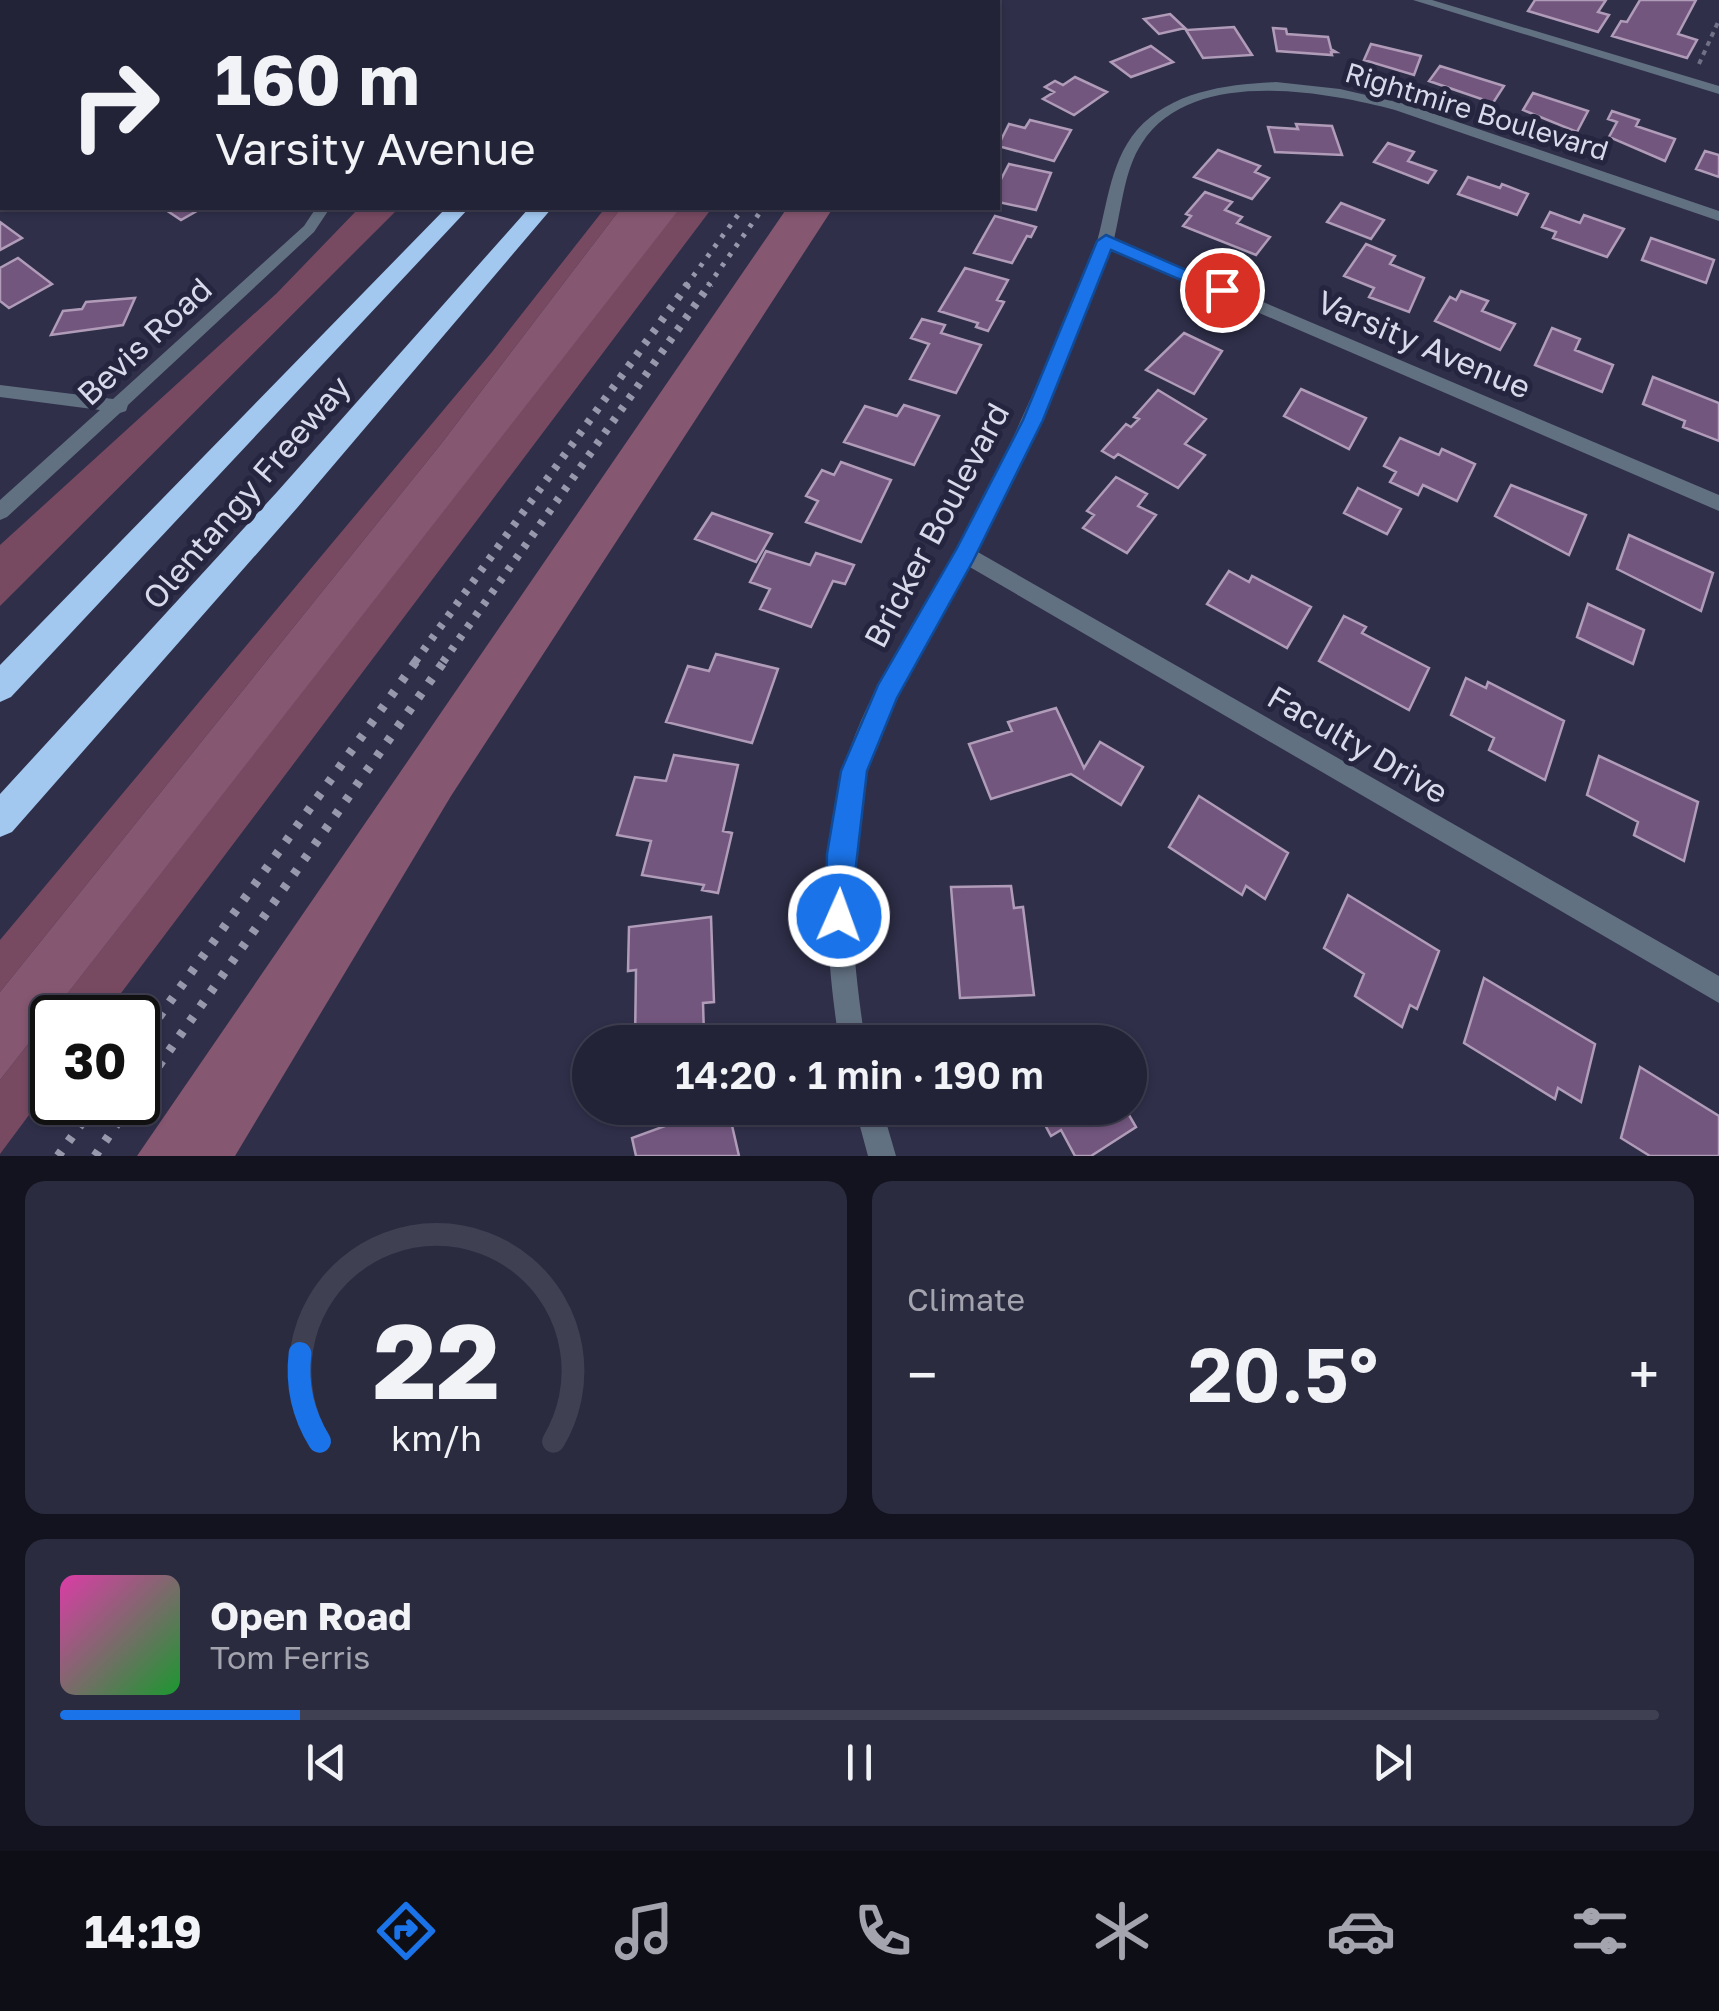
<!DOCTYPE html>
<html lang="en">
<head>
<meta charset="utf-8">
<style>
  :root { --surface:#232338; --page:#2b2b40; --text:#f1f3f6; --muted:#a3a4ae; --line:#404053; --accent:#1a73e8 }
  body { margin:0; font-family:"Golos Text",sans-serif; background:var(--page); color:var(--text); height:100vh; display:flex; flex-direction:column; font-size:38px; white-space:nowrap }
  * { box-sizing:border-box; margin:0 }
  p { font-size:32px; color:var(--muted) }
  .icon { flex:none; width:55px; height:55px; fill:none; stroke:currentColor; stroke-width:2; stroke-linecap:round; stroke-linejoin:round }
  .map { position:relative; height:1156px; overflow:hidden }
  .panel { display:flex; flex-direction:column; gap:25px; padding:25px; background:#13131f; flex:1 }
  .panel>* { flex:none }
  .top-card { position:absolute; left:0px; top:0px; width:1000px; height:210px; box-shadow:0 2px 8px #0004,0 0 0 2px var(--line); background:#232338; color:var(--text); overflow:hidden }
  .speed { position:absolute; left:30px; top:995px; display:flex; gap:20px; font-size:50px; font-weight:700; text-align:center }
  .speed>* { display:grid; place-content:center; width:130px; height:130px; border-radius:50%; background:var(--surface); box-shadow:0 2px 8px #0004,0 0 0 2px var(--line); line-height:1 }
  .speed .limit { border:5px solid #111; border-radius:15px; background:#fff; color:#111 }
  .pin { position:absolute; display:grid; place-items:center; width:85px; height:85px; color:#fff; margin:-42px; border:5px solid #fff; border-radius:50%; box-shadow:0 2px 10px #0007 }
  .me { position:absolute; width:110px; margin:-55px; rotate:2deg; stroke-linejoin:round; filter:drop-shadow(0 0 8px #0008) }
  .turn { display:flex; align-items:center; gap:35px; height:210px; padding:0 50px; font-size:45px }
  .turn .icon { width:130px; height:130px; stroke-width:2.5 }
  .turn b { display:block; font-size:70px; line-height:85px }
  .big { font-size:75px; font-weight:600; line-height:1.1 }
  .panel .card { flex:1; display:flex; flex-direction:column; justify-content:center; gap:15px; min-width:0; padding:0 35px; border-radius:20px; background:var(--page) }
  .panel .dial { align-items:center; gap:0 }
  .dial svg { height:260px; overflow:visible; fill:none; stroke:var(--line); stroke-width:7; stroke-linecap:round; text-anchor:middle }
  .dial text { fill:var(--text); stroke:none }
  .song { display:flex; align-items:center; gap:30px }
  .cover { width:120px; height:120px; border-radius:15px; background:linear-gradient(135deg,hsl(320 70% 55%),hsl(130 70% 35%)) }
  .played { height:10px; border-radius:5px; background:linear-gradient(90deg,var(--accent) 15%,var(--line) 15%) }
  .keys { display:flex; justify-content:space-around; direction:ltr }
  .heat { display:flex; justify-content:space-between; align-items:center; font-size:55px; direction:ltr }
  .panel .tiles { flex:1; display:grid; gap:25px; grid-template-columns:1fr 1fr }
  .card:last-child { grid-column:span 2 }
  .trip { position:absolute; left:572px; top:1025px; width:575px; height:100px; border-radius:50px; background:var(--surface); box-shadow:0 2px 8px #0004,0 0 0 2px var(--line); font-weight:600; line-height:100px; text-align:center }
  .tabs { display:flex; height:160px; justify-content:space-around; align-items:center; background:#0e0e16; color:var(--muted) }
  .tabs .icon { width:70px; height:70px }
  .tabs .selected { color:var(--accent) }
  .tabs b { font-size:45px; color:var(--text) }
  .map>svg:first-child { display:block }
  .green { fill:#784a62 }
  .forest { fill:#865770 }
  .building { fill:#72567e; stroke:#b09cb9; stroke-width:2.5 }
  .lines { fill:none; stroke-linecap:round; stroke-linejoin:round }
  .path { stroke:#707087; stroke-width:4; stroke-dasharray:5 5; stroke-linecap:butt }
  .street { fill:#627182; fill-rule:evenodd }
  .highway { fill:#a2c8f0; fill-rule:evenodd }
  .rail-far2 { stroke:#9898ad; stroke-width:5; stroke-dasharray:4 8; stroke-linecap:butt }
  .rail-far1 { stroke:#9898ad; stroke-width:8; stroke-dasharray:5 9; stroke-linecap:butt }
  .rail { stroke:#9898ad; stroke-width:9; stroke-dasharray:6 12; stroke-linecap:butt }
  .route { fill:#1a73e8; stroke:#114b97; stroke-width:2.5 }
  .labels { text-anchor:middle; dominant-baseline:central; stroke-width:10; stroke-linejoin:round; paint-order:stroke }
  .far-street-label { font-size:28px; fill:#d8d9ea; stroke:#25253f }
  .street-label { font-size:32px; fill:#d8d9ea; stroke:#25253f }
</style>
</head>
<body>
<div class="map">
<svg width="1719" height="1156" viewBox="0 0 1719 1156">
  <rect width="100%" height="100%" fill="#2f2f4a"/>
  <path class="green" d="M 359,208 L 399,208 L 0,606 L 0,545 L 277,293 Z
    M 605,208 L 621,208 L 441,444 L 0,992 L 0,940 L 492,352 Z
    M 679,208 L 712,208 L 103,1017 L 52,1018 L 52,1084 L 0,1154 L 0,1080 Z"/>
  <path class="forest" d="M 621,208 L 680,208 L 0,1080 L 0,992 L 441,444 Z
    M 787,208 L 833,208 L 451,796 L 235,1156 L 137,1156 Z"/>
  <path class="building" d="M 1535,0 L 1606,0 L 1598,12 L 1609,15 L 1598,32 L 1528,11 Z
    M 1640,0 L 1696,0 L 1678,34 L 1697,40 L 1687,58 L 1612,36 L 1621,21 L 1627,22 Z
    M 1170,14 L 1185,28 L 1159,34 L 1144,19 Z
    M 1234,27 L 1252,55 L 1203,58 L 1186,30 Z
    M 1273,28 L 1286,29 L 1287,34 L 1328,37 L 1331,49 L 1336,52 L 1331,52 L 1332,55 L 1277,51 Z
    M 1371,44 L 1421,56 L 1414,75 L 1364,60 Z
    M 1151,46 L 1173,62 L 1131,77 L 1111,62 Z
    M 1440,66 L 1504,86 L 1493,103 L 1429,81 Z
    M 1075,77 L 1107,92 L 1074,115 L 1043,99 L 1054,92 L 1045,87 L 1055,81 L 1063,85 Z
    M 1533,93 L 1588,111 L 1577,132 L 1523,110 Z
    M 1612,111 L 1639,120 L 1636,126 L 1675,139 L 1665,161 L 1609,137 L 1617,122 L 1608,119 Z
    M 1030,120 L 1071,130 L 1054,161 L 998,146 L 1009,124 L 1025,128 Z
    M 1296,124 L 1332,126 L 1342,155 L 1275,152 L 1268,127 L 1298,129 Z
    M 1388,143 L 1414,152 L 1408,161 L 1436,171 L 1428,183 L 1374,162 Z
    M 1218,150 L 1260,166 L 1255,172 L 1269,178 L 1252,199 L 1194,177 Z
    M 1705,151 L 1719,155 L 1719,177 L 1696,169 Z
    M 1009,164 L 1051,173 L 1036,210 L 998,202 L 998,185 Z
    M 1468,177 L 1500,188 L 1502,184 L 1528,194 L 1517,215 L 1458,194 Z
    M 1205,192 L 1232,202 L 1225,210 L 1242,217 L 1237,223 L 1270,237 L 1256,255 L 1183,226 L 1191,216 L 1186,214 Z
    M 1341,203 L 1384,220 L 1371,239 L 1327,222 Z
    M 163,208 L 202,208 L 181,220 Z
    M 1550,212 L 1580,223 L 1584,215 L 1624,229 L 1607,257 L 1553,238 L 1556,232 L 1542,227 Z
    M 995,216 L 1036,227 L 1031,237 L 1027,236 L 1012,263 L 974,253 Z
    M 0,222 L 22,238 L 0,250 Z
    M 1651,238 L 1714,260 L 1706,283 L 1642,260 Z
    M 1366,244 L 1395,256 L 1390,264 L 1424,278 L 1409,312 L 1369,297 L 1374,288 L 1344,276 Z
    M 18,258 L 52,284 L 9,308 L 0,301 L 0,268 Z
    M 965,268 L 1008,280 L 997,300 L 1004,302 L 988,331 L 976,327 L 978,323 L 939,311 Z
    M 1461,291 L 1488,301 L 1482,311 L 1515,324 L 1500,350 L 1435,321 L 1450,297 L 1456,300 Z
    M 135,298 L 123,325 L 51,335 L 63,311 L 82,309 L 86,302 Z
    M 922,319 L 945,325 L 941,333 L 981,345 L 956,393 L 910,379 L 929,344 L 911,338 Z
    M 1552,328 L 1580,339 L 1575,350 L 1613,365 L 1602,392 L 1535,365 Z
    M 1184,333 L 1222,351 L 1194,394 L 1146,370 Z
    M 1653,377 L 1719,403 L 1719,441 L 1683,427 L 1685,421 L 1643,404 Z
    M 1301,389 L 1366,418 L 1349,449 L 1284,416 Z
    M 1158,390 L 1206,419 L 1185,444 L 1205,455 L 1178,488 L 1118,454 L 1114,458 L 1102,451 L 1126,424 L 1131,427 L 1139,419 L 1134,417 Z
    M 904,405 L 939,416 L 914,465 L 844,442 L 865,406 L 897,416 Z
    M 1400,438 L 1439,455 L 1442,449 L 1475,464 L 1457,501 L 1423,485 L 1418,495 L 1390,482 L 1396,472 L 1384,466 Z
    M 841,462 L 891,480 L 861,542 L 806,522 L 818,501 L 806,496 L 822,470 L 834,475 Z
    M 1116,477 L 1147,494 L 1138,506 L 1156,515 L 1127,553 L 1083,528 L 1094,515 L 1087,511 Z
    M 1511,485 L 1586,515 L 1569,555 L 1495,516 Z
    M 1358,488 L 1401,509 L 1387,534 L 1344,513 Z
    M 712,513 L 772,534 L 756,562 L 695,539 Z
    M 1629,535 L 1713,573 L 1701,611 L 1617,569 Z
    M 766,551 L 810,565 L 816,553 L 854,565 L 845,584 L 833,581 L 811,627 L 760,609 L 770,589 L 750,582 Z
    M 1229,571 L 1249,582 L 1252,576 L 1311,607 L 1287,648 L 1207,604 Z
    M 1588,604 L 1644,630 L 1633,664 L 1577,637 Z
    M 1344,616 L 1366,627 L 1362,633 L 1429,668 L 1409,710 L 1319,661 Z
    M 716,654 L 778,669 L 752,743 L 666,722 L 688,666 L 709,671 Z
    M 1466,678 L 1486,688 L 1488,682 L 1564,721 L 1545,780 L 1489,750 L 1494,738 L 1451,715 Z
    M 1056,708 L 1084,768 L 1100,742 L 1143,767 L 1121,805 L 1071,774 L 991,799 L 969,744 L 1012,731 L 1008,722 Z
    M 674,755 L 738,765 L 723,831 L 732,833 L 718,893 L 702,890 L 704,885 L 642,875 L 651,841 L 617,835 L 635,777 L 666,781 Z
    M 1599,756 L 1698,802 L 1684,861 L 1634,835 L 1638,822 L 1587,795 Z
    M 1199,796 L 1288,853 L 1265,899 L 1246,886 L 1242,895 L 1169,847 Z
    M 1011,886 L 1014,908 L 1023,907 L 1034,995 L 960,998 L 951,887 Z
    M 1348,895 L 1439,951 L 1417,1009 L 1410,1005 L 1402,1027 L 1355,996 L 1364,974 L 1324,948 Z
    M 711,917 L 714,1002 L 703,1003 L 704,1035 L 635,1042 L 636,970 L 628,971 L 629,927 Z
    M 1484,978 L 1595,1044 L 1581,1102 L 1558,1088 L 1555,1099 L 1464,1043 Z
    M 1055,1028 L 1063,1042 L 1030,1042 Z
    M 1640,1067 L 1719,1116 L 1719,1156 L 1650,1156 L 1621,1138 Z
    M 714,1108 L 728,1108 L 739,1156 L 636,1156 L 632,1138 Z
    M 1036,1108 L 1125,1108 L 1136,1127 L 1091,1156 L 1075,1156 L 1061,1130 L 1051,1136 Z"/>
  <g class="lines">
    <path class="path" d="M 1699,64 L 1719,20"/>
    <path class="street" d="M 27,0 L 42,0 L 43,2 L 29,2 Z
      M 1413,0 L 1432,0 L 1719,86 L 1719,94 Z
      M 1276,82 L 1340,89 L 1405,104 L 1719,211 L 1719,221 L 1395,110 C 1323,91 1191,67 1142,143 C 1124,170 1122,207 1114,239 L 1719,495 L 1719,511 L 1111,249 L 1032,438 L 976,551 L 1719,976 L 1719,1003 L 968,566 C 939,619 904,670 881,726 C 839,827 850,937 865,1042 L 839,1042 C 826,954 819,860 843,772 C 865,690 919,619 960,545 C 996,478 1026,409 1057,340 C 1068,314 1081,290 1090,264 C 1107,220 1106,166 1137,130 C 1171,91 1228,84 1276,82 Z
      M 316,208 L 330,208 L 314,232 L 128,405 L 126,411 L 120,413 L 7,517 L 0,520 L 0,500 L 100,410 L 0,397 L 0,385 L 113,399 L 304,226 Z
      M 855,1108 L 882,1108 L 896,1156 L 868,1156 Z"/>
    <path class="highway" d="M 446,208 L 469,208 L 11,697 L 0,702 L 0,665 Z
      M 529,208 L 552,208 L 297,508 L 12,832 L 0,837 L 0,794 L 277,492 Z"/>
    <path class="rail-far2" d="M 686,286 L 743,208
      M 708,286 L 763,208"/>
    <path class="rail-far1" d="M 415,662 L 688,284
      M 443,662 L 710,284"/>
    <path class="rail" d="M 138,1046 L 417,660
      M 138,1095 L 445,660
      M 58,1156 L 97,1102
      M 95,1156 L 132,1102"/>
  </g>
  <path class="route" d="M 1106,235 L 1232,290 L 1222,297 L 1216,295 L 1111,250 L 1043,420 L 973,561 L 897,698 L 867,771 L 849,926 L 839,930 L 829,926 L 825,916 L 827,854 L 841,771 L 878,685 L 957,548 L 1023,420 L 1097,241 Z"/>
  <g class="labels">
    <g class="far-street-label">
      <text transform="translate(1477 111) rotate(17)">Rightmire Boulevard</text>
    </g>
    <g class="street-label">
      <text transform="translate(144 341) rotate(-43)">Bevis Road</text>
      <text transform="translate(1424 344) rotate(23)">Varsity Avenue</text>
      <text transform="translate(246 492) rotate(-49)">Olentangy Freeway</text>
      <text transform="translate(936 525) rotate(-62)">Bricker Boulevard</text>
      <text transform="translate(1358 744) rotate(30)">Faculty Drive</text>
    </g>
  </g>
</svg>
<div class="speed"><div class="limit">30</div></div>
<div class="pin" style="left:1222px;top:290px;background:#d93025"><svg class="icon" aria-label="arrive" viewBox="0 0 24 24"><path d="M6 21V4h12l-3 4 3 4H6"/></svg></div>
<svg class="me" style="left:839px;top:916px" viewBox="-20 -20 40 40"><circle r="17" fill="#1a73e8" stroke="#fff" stroke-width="3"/><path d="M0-11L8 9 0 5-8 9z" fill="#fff"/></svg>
<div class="trip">14:20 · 1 min · 190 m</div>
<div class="top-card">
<div class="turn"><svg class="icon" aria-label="right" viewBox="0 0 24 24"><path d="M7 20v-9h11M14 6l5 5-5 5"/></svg><div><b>160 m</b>Varsity Avenue</div></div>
</div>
</div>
<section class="panel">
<div class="tiles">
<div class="card dial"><svg viewBox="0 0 100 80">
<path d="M14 69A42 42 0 1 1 86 69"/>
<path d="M14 69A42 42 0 0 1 8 42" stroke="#1a73e8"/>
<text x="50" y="56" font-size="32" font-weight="700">22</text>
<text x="50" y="72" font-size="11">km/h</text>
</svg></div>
<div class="card"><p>Climate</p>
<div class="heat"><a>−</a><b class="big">20.5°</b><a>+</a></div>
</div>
<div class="card">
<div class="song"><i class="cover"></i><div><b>Open Road</b><p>Tom Ferris</p></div></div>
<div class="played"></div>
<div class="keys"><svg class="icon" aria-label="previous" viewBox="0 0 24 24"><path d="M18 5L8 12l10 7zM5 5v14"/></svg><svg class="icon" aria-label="pause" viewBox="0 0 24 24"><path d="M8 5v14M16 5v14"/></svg><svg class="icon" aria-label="next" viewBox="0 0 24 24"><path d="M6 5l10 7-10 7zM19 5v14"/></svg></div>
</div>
</div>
</section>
<nav class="tabs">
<b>14:19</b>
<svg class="icon selected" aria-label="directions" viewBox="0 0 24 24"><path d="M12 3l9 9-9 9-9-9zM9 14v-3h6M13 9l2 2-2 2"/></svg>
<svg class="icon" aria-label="music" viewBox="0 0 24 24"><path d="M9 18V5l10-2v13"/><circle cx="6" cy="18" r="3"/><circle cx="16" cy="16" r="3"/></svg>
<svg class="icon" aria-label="phone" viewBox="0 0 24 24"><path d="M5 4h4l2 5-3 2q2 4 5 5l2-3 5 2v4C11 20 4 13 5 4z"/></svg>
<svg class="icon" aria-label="climate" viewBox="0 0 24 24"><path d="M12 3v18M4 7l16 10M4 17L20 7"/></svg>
<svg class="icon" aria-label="car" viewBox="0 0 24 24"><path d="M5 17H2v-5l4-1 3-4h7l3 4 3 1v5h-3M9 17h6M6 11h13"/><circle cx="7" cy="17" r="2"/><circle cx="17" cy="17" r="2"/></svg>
<svg class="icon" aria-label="filters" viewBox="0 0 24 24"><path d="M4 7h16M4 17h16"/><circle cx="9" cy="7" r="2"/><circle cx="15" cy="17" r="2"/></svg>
</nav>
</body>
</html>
